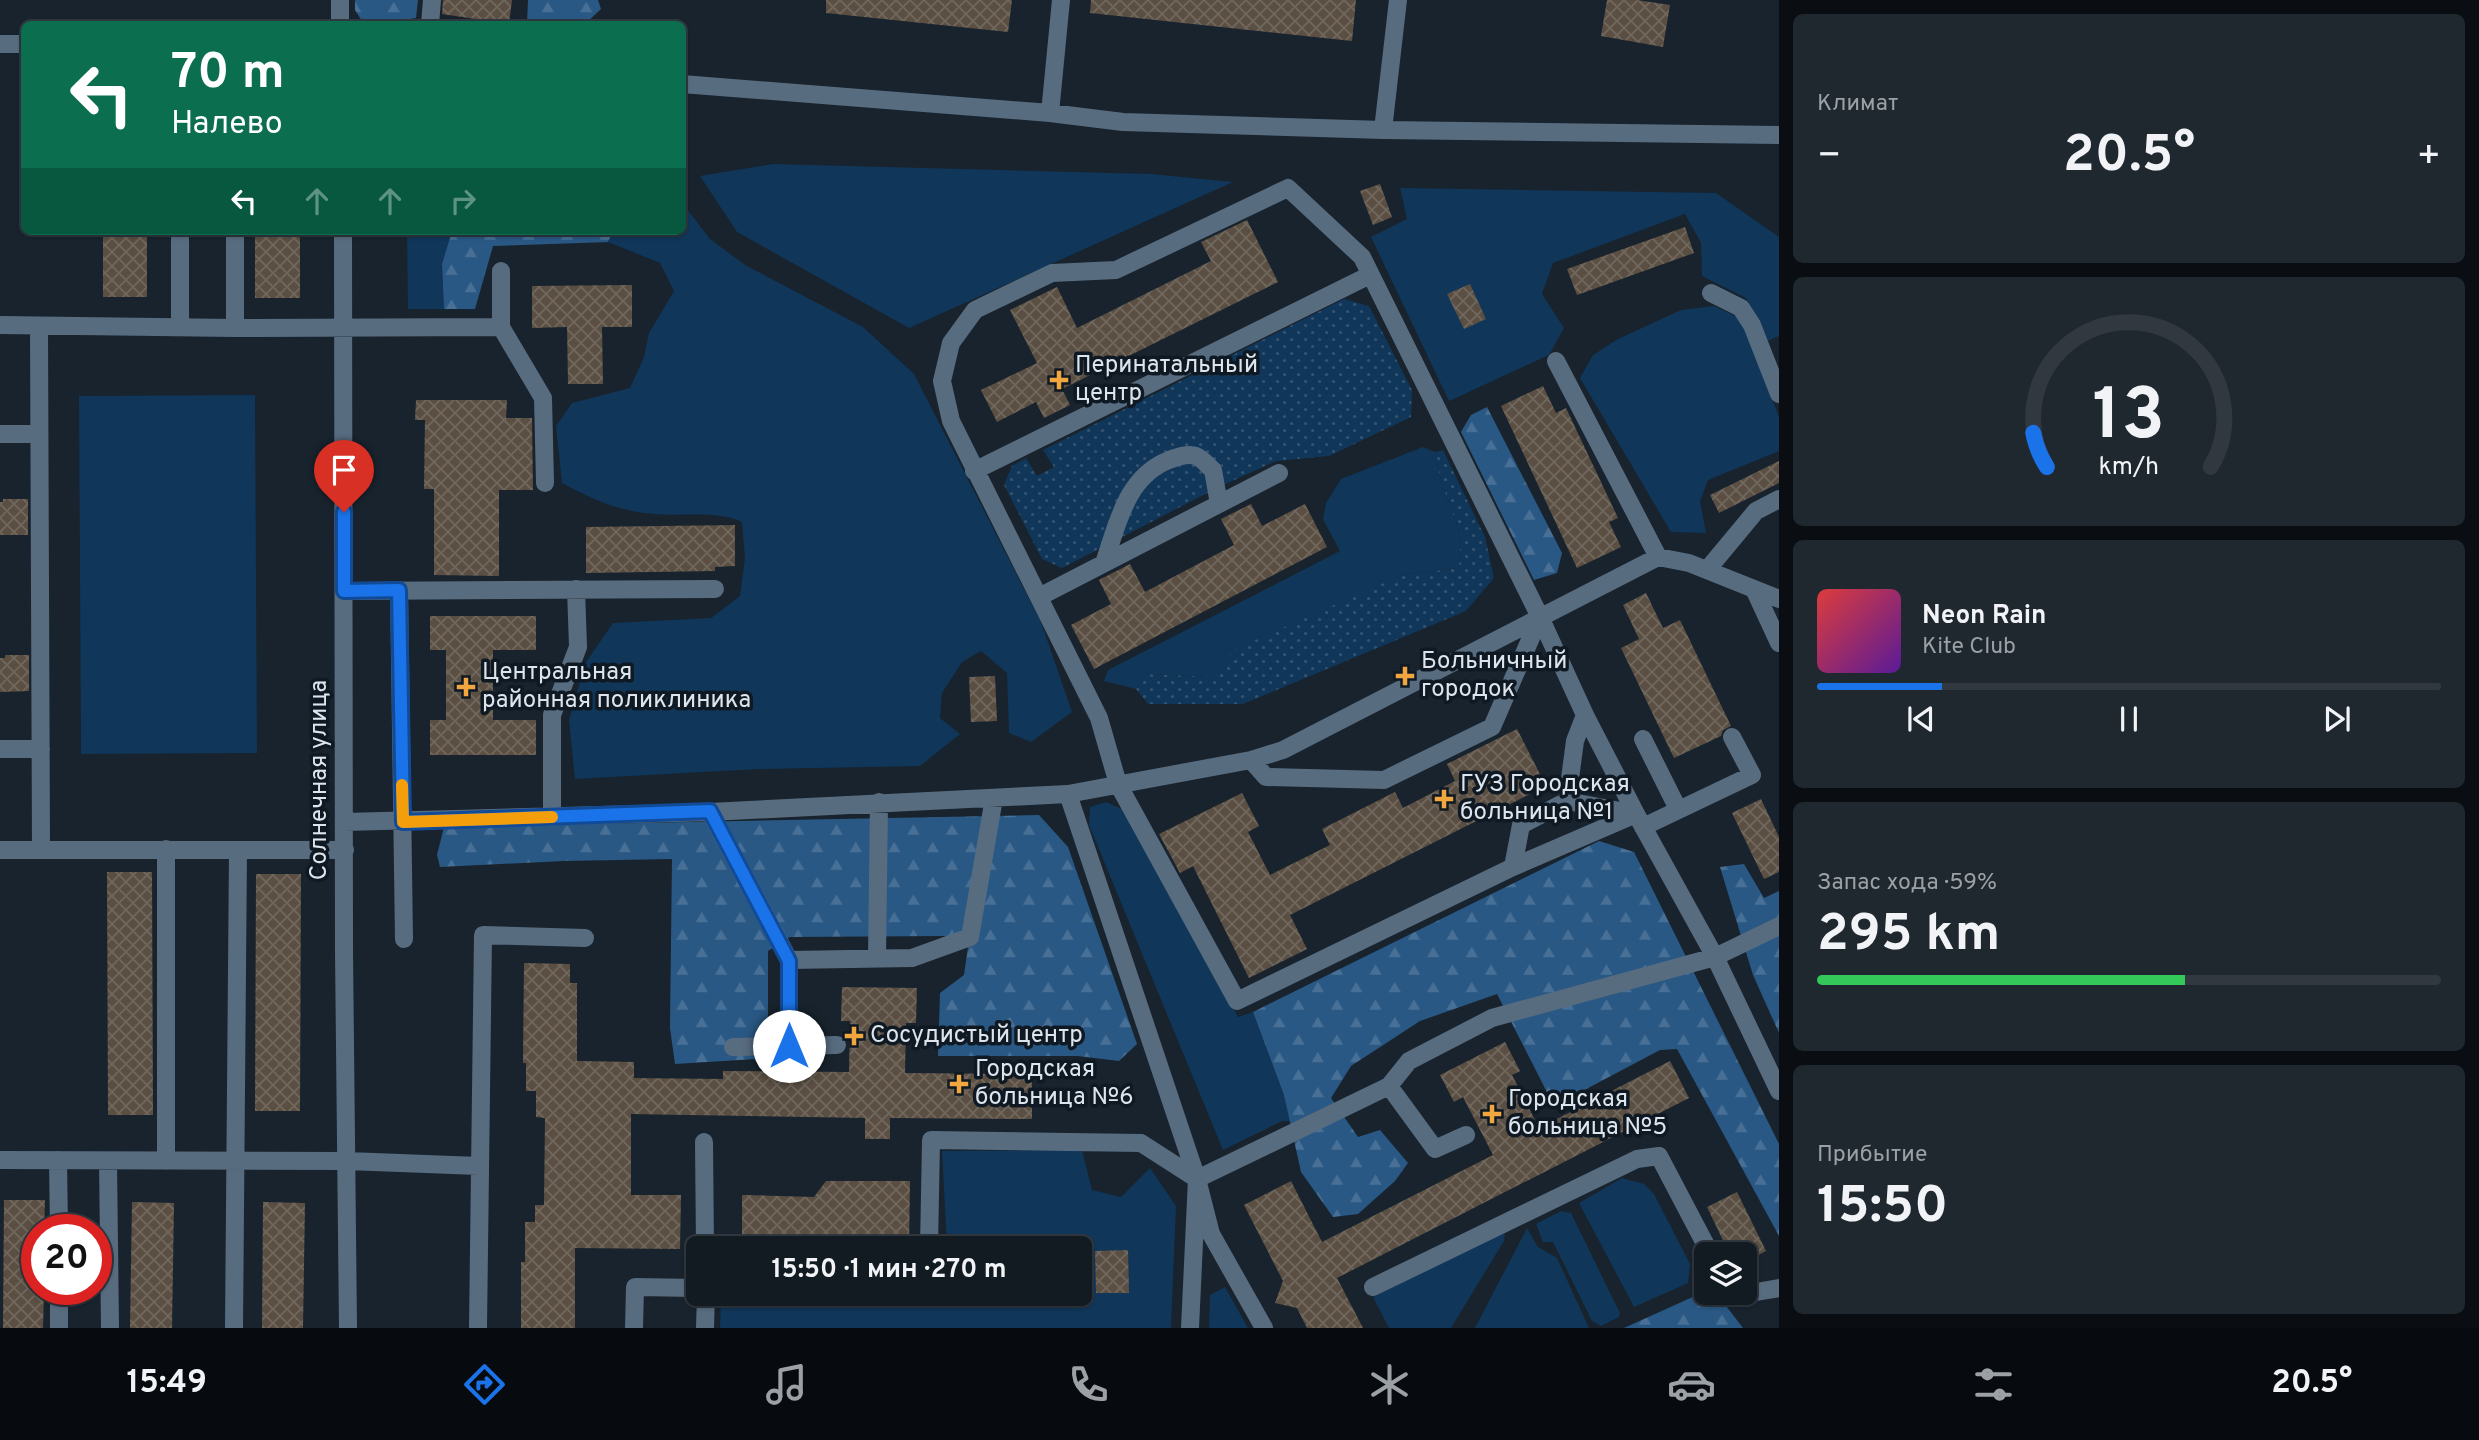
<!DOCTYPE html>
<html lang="ru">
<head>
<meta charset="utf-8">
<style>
  :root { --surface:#121a22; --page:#1f272f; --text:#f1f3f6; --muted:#9ca1a5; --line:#313840; --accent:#1a73e8 }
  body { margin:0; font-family:Overpass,sans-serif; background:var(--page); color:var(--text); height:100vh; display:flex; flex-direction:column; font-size:26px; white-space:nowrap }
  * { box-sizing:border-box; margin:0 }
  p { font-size:23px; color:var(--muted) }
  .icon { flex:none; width:38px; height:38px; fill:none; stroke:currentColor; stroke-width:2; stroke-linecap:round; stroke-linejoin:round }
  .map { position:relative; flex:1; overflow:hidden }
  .panel { display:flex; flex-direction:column; gap:14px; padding:14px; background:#0a0e13; width:700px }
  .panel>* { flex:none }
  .hud { position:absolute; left:21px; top:21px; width:665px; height:214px; border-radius:10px; box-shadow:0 2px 5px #0004,0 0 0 2px var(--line); background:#0b6e4f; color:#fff; overflow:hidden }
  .controls { position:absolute; left:1694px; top:1242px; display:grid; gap:14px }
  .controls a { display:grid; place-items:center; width:63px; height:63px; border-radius:10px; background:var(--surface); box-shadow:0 2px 5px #0004,0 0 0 2px var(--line); font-size:35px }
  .speed { position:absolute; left:21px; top:1214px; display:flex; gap:14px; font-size:35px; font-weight:700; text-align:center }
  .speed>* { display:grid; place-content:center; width:91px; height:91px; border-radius:50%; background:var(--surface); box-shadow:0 2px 5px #0004,0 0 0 2px var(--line); line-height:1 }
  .speed .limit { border:10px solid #d22; background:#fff; color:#111 }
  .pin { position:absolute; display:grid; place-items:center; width:60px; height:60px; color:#fff; margin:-72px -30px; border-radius:50% 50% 50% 0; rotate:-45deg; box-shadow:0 0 7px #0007 }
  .pin .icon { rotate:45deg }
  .me { position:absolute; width:77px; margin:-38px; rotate:0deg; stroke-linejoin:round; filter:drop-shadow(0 0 5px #0008) }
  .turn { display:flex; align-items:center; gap:24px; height:147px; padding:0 35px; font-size:32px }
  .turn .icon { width:91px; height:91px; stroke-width:2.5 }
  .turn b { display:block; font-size:49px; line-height:60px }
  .lanes { display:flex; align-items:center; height:66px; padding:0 35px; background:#0003; justify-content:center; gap:35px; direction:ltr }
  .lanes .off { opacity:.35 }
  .big { font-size:52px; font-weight:700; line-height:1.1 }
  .panel .widget { flex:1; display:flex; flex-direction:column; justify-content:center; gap:10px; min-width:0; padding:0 24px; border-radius:10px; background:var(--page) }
  .panel .dial { align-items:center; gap:0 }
  .dial svg { height:182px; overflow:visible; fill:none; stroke:var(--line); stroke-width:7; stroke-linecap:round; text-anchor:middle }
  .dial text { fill:var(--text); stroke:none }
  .song { display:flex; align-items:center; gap:21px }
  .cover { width:84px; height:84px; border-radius:10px; background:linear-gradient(135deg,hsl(0 70% 55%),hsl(270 70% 35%)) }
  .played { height:7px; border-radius:4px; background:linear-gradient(90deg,var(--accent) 20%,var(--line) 20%) }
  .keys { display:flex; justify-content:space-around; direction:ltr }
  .heat { display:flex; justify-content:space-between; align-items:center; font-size:38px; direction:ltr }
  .charge { height:10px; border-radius:5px; background:linear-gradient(90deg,#34c759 59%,var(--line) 0) }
  .trip { position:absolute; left:686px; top:1236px; width:406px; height:70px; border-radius:10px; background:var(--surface); box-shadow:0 2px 5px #0004,0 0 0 2px var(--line); font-weight:700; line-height:70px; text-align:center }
  .tab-bar { display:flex; height:112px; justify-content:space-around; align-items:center; background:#070a0e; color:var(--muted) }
  .tab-bar .icon { width:49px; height:49px }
  .tab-bar .active { color:var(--accent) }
  .tab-bar b { font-size:32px; color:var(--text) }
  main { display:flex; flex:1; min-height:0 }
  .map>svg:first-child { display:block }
  .green { fill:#103659 }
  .forest { fill:url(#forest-firs) }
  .park { fill:url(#park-dots) }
  .building { fill:url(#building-cross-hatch) }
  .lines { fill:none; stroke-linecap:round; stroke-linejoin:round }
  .minor { stroke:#586c80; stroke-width:18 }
  .route-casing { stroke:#114b97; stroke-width:18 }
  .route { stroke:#1a73e8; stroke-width:12 }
  .slow { stroke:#f59e0b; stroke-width:12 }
  .poi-dot { fill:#f1a63f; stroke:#0f1923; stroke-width:2.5 }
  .labels { text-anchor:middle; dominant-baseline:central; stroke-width:7; stroke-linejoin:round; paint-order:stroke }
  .poi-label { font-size:24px; fill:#dde4eb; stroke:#0f1923; text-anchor:start }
  .street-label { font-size:24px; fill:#dde4eb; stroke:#0f1923 }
</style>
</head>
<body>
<main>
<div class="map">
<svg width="1779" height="1328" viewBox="0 0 1779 1328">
  <defs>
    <pattern id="forest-firs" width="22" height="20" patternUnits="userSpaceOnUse" patternTransform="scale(1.75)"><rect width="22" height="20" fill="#295884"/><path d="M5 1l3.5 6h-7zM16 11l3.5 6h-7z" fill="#487096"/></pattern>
    <pattern id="park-dots" width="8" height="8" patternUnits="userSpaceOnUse" patternTransform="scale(1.75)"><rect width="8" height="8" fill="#103659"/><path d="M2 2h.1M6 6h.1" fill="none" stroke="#325371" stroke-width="1.8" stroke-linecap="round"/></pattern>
    <pattern id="building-cross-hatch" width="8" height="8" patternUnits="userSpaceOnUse" patternTransform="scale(1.75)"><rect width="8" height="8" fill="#5a4f42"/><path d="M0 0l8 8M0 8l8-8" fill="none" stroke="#71685d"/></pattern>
  </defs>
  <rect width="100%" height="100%" fill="#18232d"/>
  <path class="green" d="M 773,164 L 1151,174 L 1233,182 L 909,328 L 737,232 L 700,176 Z
    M 1400,188 L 1716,193 L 1779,237 L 1779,336 L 1768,341 L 1746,298 L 1702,276 L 1701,243 L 1685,214 L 1553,263 L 1542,294 L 1564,328 L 1549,355 L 1449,401 L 1371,237 L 1407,219 Z
    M 683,204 L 710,239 L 745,265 L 863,327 L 914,374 L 1041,622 L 1072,712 L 1031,742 L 1009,733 L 1007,673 L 981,651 L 962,662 L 942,693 L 940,718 L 960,734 L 920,766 L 758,769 L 575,779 L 569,720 L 586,662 L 613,623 L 711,618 L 740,596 L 745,558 L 742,522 C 715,510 684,517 655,514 C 621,512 591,499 562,483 L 556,426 L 572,403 L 630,388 L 644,357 L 649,333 L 674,291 L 660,263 L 608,242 L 613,231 L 682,231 Z
    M 407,231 L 452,231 L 442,264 L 444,309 L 408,309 Z
    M 1714,306 L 1742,319 L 1779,417 L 1779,451 L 1708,480 L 1700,501 L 1706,533 L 1671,532 L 1580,378 L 1593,355 L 1618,339 L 1681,310 Z
    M 255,395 L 257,753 L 81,754 L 79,396 Z
    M 1423,447 L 1435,452 L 1441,481 L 1461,536 L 1459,568 L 1402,575 L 1216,677 L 1146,674 L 1136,689 L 1104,681 L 1108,670 L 1340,551 L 1323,519 L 1326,503 L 1341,479 Z
    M 1106,802 L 1124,810 L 1238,1017 L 1253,1012 L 1284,1095 L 1290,1121 L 1282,1121 L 1223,1150 L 1089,825 L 1090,807 Z
    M 1082,1150 L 1092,1190 L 1121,1197 L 1150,1168 L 1176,1206 L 1171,1328 L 720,1328 L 721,1294 L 934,1298 L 937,1293 L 1080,1293 L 1080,1248 L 947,1248 L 942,1151 Z
    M 1622,1178 L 1644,1184 L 1654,1194 L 1690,1264 L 1688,1283 L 1634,1307 L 1579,1203 Z
    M 1561,1211 L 1571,1213 L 1620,1313 L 1619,1317 L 1601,1326 L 1592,1321 L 1553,1242 L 1543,1242 L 1536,1224 Z
    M 1527,1228 L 1538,1247 L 1557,1258 L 1589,1328 L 1475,1328 Z
    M 1505,1230 L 1504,1241 L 1451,1328 L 1389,1328 L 1373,1297 Z
    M 1225,1287 L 1248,1328 L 1209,1328 L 1210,1295 Z"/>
  <path class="forest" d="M 355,0 L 418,0 L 416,18 L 379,24 L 364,24 L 355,10 Z
    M 528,0 L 598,0 L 601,9 L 585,24 L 527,24 Z
    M 452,231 L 613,231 L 608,242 L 493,246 L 475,309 L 444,309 L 442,264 Z
    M 1487,407 L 1562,553 L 1557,573 L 1534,580 L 1461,432 L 1471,415 Z
    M 1039,815 L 1068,847 L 1137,1044 L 1119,1061 L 1078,1056 L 938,1056 L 940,993 L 964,975 L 968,947 L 945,936 L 790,937 L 768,951 L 768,1016 L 773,1058 L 675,1064 L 670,1028 L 672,859 L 563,861 L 440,867 L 437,855 L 444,827 Z
    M 1599,841 L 1634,852 L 1779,1144 L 1779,1236 L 1677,1049 L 1660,1050 L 1554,1106 L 1497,994 L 1420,1021 L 1351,1066 L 1331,1098 L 1358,1137 L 1380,1130 L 1408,1163 L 1395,1181 L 1358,1214 L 1333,1217 L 1301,1172 L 1284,1095 L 1253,1012 Z
    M 1744,864 L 1764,898 L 1779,891 L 1779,1033 L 1753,975 L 1720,867 Z
    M 1706,1291 L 1706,1293 L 1716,1293 L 1743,1328 L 1624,1328 Z"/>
  <path class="park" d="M 1344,299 L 1369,306 L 1412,390 L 1411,417 L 1329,456 L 1276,461 L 1217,488 L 1062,568 L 1042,559 L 1004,485 L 1012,466 L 1026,458 L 1037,476 L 1054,467 L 1043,450 Z
    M 1443,450 L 1485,537 L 1494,578 L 1466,611 L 1243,704 L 1148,704 L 1136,689 L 1145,674 L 1215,677 L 1233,650 L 1402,575 L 1459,568 L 1461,536 L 1441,481 L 1435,452 Z"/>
  <path class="building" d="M 443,0 L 512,0 L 509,24 L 442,14 Z
    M 826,0 L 1012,0 L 1008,32 L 826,13 Z
    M 1091,0 L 1356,0 L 1352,41 L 1090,13 Z
    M 1607,0 L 1637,0 L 1670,5 L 1663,47 L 1601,36 Z
    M 1380,184 L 1392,217 L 1373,225 L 1360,191 Z
    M 1247,220 L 1278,282 L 1062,389 L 1070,405 L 1044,418 L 1036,402 L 997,422 L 981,390 L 1037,363 L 1010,310 L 1057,287 L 1077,328 L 1211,261 L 1201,242 Z
    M 1685,227 L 1694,253 L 1577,295 L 1567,269 Z
    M 103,231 L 147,231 L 147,297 L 103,297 Z
    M 255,231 L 300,231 L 300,298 L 255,298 Z
    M 1470,284 L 1486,319 L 1464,329 L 1447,294 Z
    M 632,285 L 632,327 L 602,327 L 603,384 L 568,384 L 567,327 L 532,328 L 532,286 Z
    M 1543,386 L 1556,413 L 1566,408 L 1618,518 L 1609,522 L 1621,547 L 1577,568 L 1501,406 Z
    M 416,400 L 507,400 L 506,418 L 532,418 L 533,490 L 499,490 L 499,576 L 434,575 L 434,489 L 424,489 L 425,420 L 415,420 Z
    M 1779,461 L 1779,483 L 1719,513 L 1710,495 Z
    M 3,499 L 28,499 L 28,535 L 0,535 L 0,502 L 3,502 Z
    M 1251,504 L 1262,526 L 1305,504 L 1327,547 L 1094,669 L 1071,625 L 1111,604 L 1099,580 L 1130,564 L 1145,592 L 1234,545 L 1221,519 Z
    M 735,525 L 735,566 L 715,567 L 715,571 L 586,573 L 586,527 Z
    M 1646,593 L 1663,628 L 1680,620 L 1731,726 L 1723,730 L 1721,736 L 1674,758 L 1621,648 L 1639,639 L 1623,605 Z
    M 430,616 L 536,616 L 536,650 L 493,650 L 493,720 L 536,720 L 536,755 L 430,755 L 430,720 L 446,720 L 446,650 L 430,650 Z
    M 5,655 L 29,655 L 29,691 L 0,692 L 0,658 L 5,658 Z
    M 995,676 L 997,721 L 971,722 L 969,677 Z
    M 1517,729 L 1546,786 L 1290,915 L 1307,949 L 1249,978 L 1193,866 L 1180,873 L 1159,834 L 1242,793 L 1259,826 L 1248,832 L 1270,875 L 1330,845 L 1322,829 L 1395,792 L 1403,808 L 1455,781 L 1447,764 Z
    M 1761,799 L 1779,837 L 1779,872 L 1764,879 L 1732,813 Z
    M 107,872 L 152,872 L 153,1115 L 108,1115 Z
    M 256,874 L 301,874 L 300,1111 L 255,1111 Z
    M 524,963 L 570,964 L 570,983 L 577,983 L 577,1061 L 634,1062 L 634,1078 L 723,1079 L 723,1071 L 849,1072 L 850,1021 L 841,1021 L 842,987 L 917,988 L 916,1023 L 906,1023 L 905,1073 L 1032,1074 L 1032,1119 L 890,1118 L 890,1139 L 865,1139 L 865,1118 L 631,1114 L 631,1195 L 681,1195 L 680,1249 L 575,1248 L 575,1328 L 521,1328 L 521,1262 L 525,1262 L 525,1222 L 535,1222 L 535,1205 L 544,1205 L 545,1118 L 536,1117 L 536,1091 L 526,1091 L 526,1063 L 523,1063 Z
    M 1505,1042 L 1520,1071 L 1512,1075 L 1539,1128 L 1670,1061 L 1689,1098 L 1337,1278 L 1363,1328 L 1307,1328 L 1297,1308 L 1275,1303 L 1283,1281 L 1244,1205 L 1291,1181 L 1322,1242 L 1493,1155 L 1463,1097 L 1454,1102 L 1440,1075 Z
    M 826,1181 L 910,1181 L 909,1248 L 754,1248 L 754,1246 L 742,1246 L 742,1195 L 814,1197 Z
    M 1737,1192 L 1766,1251 L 1745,1262 L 1745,1255 L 1730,1255 L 1707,1207 Z
    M 4,1200 L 45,1200 L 44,1230 L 37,1230 L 37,1290 L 44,1290 L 43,1328 L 3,1328 Z
    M 132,1202 L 174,1203 L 172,1328 L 130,1328 Z
    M 263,1202 L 305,1203 L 303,1328 L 262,1328 Z
    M 1128,1250 L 1129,1293 L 1096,1293 L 1095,1251 Z"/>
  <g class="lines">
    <path class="minor" d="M 340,0 L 340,24
      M 430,24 L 432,0
      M 0,44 L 24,44
      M 682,84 L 1050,113 L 1123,122 L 1383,130 L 1779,135
      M 1050,113 L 1061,0
      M 1383,130 L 1398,0
      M 235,231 L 235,328
      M 343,231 L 344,951 L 348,1328
      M 1711,293 L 1741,308 L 1752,325 L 1779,394
      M 0,325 L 235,328 L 501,327 L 501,271
      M 39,326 L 41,850
      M 180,327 L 180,231
      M 501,327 L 543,398 L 545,483
      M 1556,361 L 1658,557
      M 0,434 L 39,434
      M 974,471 L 1370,275
      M 1104,563 C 1118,523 1126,477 1169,460 C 1177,457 1188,453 1196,456 C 1202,458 1208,466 1213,470 L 1219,504
      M 1707,570 L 1756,511 L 1779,499
      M 1754,589 L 1779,643
      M 399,590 L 404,939
      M 344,591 L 715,589
      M 1039,597 L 1279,473
      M 1643,739 L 1678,809
      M 0,749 L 41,749
      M 1251,760 L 1266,777 L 1384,780 L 1492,727 L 1540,617
      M 1068,794 L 1197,1179 L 1211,1234 L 1264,1328
      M 1567,801 L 1636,814
      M 710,812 L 789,960 L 912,958 L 970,937 L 994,798
      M 1636,814 L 1513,867 L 1237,1001 L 1118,784 L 1099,718 L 951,421 L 942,381 L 951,343 L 975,310 L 1052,273 L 1116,270 L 1288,188 L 1362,257 L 1540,617 L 1585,715 L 1636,814 L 1715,957 L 1779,1091
      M 552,817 L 552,715 L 578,647 L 576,589
      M 345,822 L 710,812 L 1068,794 L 1251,760 L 1283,750 L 1658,557 L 1689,563 L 1779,599
      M 1643,827 L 1752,775 L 1732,737
      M 0,850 L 345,850
      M 1513,867 L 1521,825 L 1567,801 L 1575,741 L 1585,715
      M 877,958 L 879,802
      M 789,960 L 789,1046
      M 733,1047 L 837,1045
      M 1389,1086 L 1435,1149 L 1466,1135
      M 704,1142 L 705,1248
      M 0,1160 L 347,1161 L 479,1166
      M 58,1160 L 59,1230
      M 108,1161 L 110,1328
      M 166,1161 L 166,849
      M 1197,1179 L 1389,1086 L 1409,1061 L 1492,1018 L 1715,957 L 1779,926
      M 929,1248 L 931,1140 L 1141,1143 L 1197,1179 L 1190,1328
      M 1373,1287 L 1637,1159 L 1659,1156 L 1711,1255
      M 1745,1288 L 1756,1292 L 1779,1288
      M 59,1290 L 59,1328
      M 234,1328 L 238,850
      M 478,1328 L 483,935 L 585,938
      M 634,1328 L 635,1287 L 698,1288
      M 705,1328 L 706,1293"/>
  </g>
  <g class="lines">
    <defs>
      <path id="route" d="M 344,512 L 344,591 L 399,590 L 403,822 L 710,811 L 789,961 L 789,1046"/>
    </defs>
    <use href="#route" class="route-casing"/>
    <use href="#route" class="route"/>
    <path class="slow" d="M 402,785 L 403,822 L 552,817"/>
  </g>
  <g class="poi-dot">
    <path d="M1055.5 369.5h7v7h7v7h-7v7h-7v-7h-7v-7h7z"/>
    <path d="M1401.5 665.5h7v7h7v7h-7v7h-7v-7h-7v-7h7z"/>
    <path d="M462.5 676.5h7v7h7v7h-7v7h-7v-7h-7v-7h7z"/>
    <path d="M1440.5 788.5h7v7h7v7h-7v7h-7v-7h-7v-7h7z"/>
    <path d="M850.5 1025.5h7v7h7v7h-7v7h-7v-7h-7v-7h7z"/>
    <path d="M955.5 1073.5h7v7h7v7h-7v7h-7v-7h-7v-7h7z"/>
    <path d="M1488.5 1103.5h7v7h7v7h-7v7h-7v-7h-7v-7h7z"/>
  </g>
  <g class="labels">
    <g class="poi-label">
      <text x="1075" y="366">Перинатальный<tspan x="1075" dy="28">центр</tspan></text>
      <text x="1421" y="662">Больничный<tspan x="1421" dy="28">городок</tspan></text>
      <text x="482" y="673">Центральная<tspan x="482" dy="28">районная поликлиника</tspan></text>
      <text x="1460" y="785">ГУЗ Городская<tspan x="1460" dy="28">больница №1</tspan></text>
      <text x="870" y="1036">Сосудистый центр</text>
      <text x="975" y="1070">Городская<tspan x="975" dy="28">больница №6</tspan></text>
      <text x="1508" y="1100">Городская<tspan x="1508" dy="28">больница №5</tspan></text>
    </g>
    <g class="street-label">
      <text transform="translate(320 780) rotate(-90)">Солнечная улица</text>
    </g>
  </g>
</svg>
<div class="controls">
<a><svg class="icon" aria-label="layers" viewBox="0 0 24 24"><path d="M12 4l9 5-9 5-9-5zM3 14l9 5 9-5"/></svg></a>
</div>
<div class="speed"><div class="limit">20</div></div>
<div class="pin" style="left:344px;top:512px;background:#d93025"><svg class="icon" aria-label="arrive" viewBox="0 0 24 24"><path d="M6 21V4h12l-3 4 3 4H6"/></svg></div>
<svg class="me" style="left:789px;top:1046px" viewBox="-20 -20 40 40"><circle r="19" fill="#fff"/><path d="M0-13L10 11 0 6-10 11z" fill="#1a73e8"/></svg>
<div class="trip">15:50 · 1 мин · 270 m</div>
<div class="hud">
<div class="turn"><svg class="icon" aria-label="left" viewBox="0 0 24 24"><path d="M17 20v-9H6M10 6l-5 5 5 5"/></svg><div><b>70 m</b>Налево</div></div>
<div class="lanes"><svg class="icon" aria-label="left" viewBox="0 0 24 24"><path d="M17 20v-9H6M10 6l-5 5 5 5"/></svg><svg class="icon off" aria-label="ahead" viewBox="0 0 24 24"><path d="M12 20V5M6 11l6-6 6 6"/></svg><svg class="icon off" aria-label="ahead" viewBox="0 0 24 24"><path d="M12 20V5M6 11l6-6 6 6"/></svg><svg class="icon off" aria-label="right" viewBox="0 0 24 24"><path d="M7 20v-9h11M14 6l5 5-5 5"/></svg></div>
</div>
</div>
<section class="panel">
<div class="widget"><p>Климат</p>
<div class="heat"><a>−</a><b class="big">20.5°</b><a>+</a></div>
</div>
<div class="widget dial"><svg viewBox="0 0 100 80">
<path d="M14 69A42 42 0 1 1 86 69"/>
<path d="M14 69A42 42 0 0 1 8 54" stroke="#1a73e8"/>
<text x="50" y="56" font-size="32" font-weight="700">13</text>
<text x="50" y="72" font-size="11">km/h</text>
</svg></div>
<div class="widget">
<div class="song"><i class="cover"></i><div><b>Neon Rain</b><p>Kite Club</p></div></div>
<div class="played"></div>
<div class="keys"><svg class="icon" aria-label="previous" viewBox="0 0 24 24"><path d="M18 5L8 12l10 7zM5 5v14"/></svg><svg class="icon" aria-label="pause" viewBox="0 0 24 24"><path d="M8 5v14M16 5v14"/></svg><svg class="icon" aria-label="next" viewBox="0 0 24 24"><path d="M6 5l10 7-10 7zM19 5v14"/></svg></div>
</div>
<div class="widget"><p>Запас хода · 59%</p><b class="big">295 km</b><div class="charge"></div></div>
<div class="widget"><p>Прибытие</p><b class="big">15:50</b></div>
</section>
</main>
<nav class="tab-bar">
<b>15:49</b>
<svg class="icon active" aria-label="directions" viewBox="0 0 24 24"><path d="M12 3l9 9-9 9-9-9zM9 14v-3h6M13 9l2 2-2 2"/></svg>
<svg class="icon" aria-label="music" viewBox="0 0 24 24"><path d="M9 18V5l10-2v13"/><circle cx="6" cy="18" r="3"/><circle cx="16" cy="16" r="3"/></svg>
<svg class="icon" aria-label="phone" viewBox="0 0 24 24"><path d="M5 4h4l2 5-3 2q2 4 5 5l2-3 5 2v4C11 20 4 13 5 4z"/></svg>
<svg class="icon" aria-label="climate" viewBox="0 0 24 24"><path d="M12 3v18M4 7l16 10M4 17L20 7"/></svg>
<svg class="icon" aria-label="car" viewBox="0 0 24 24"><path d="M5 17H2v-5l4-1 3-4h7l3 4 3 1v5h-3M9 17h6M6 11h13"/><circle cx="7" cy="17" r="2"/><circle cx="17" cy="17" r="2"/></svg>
<svg class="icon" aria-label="filters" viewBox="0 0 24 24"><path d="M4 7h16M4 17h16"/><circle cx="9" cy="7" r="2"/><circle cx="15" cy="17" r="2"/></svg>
<b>20.5°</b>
</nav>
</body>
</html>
